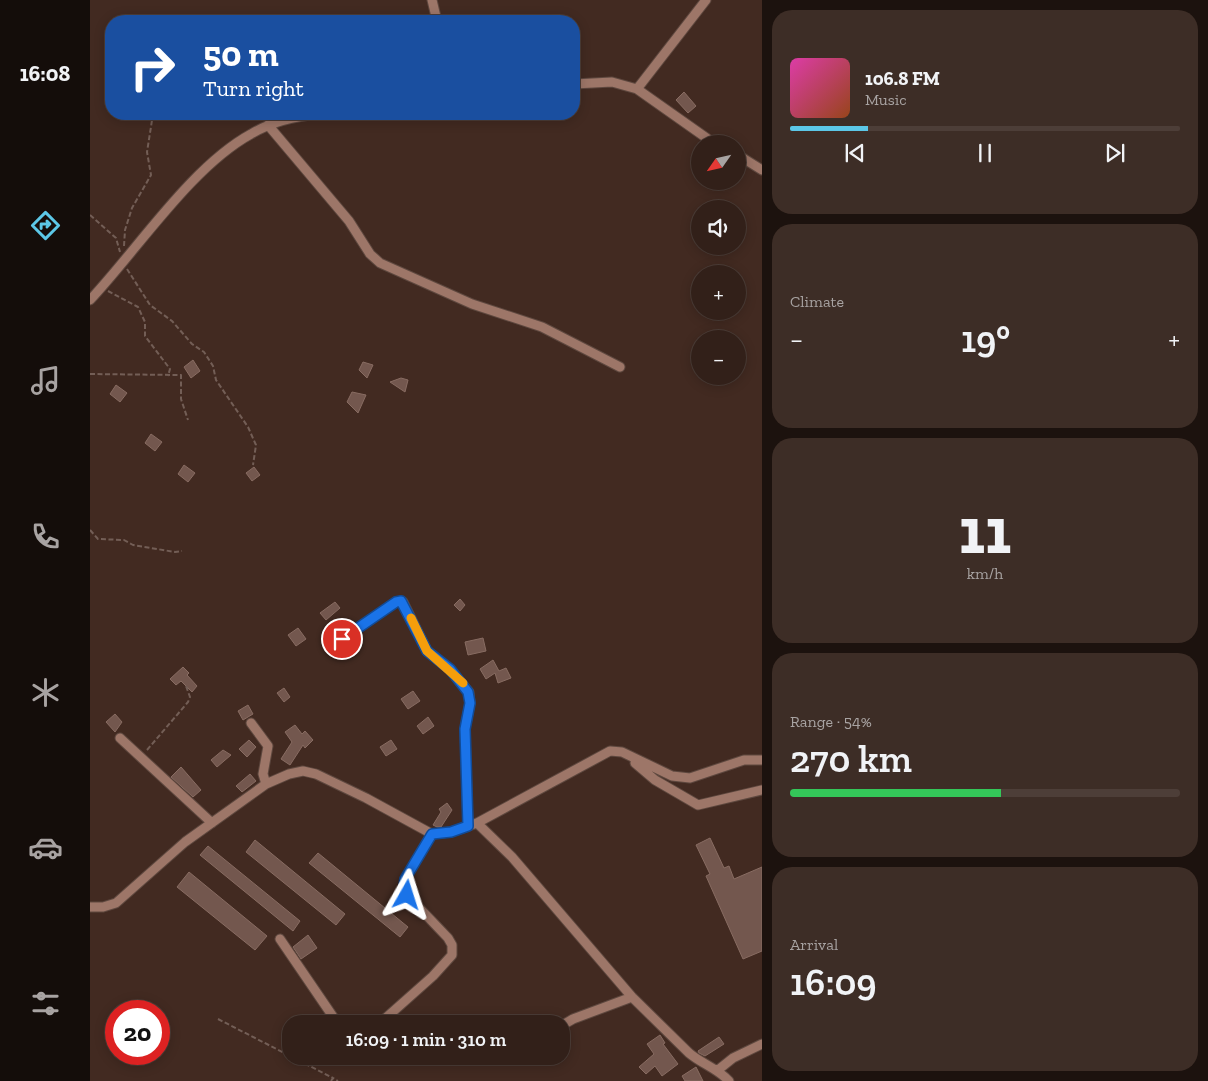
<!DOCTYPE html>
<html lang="en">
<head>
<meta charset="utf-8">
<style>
  :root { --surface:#322019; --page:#3d2d26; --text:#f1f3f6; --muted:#a8a3a2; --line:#4d3e38; --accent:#5cc7e7 }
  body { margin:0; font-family:"Zilla Slab",serif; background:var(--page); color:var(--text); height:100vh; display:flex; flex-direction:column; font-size:19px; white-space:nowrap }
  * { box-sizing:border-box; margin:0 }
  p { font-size:16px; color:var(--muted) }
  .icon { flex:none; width:28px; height:28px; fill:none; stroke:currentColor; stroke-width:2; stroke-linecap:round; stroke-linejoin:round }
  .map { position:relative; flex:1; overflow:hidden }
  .panel { display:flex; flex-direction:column; gap:10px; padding:10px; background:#1c120e; width:446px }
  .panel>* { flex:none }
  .top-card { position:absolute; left:15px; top:15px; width:475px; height:105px; border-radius:20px; box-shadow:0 2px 12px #0003,0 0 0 1px var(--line); background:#1a4fa0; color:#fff; overflow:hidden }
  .needle { width:32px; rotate:236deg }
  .tools { position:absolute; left:601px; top:135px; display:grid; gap:10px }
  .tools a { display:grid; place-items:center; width:55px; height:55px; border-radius:50%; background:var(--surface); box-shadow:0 2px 12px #0003,0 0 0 1px var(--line); font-size:25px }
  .speed { position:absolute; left:15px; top:1000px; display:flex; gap:10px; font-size:25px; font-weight:700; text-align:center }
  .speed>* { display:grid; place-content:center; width:65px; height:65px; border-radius:50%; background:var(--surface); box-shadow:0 2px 12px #0003,0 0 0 1px var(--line); line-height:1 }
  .speed .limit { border:8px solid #d22; background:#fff; color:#111 }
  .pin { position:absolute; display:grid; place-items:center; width:42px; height:42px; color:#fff; margin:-21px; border:2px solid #fff; border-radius:50%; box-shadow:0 1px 5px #0007 }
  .me { position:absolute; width:55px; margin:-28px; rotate:6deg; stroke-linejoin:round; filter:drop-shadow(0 0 4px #0008) }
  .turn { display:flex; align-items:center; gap:18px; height:105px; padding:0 15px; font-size:22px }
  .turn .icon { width:65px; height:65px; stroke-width:2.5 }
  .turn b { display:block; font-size:35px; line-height:42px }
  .big { font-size:38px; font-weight:600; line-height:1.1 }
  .panel .widget { flex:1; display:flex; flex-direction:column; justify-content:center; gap:8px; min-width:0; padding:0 18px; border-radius:20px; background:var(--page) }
  .panel .dial { align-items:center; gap:0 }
  .dial b { font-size:65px; line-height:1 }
  .song { display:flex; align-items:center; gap:15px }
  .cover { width:60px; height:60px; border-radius:8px; background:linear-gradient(135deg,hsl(320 70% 55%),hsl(20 70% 35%)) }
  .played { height:5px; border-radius:2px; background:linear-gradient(90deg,var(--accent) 20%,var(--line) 20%) }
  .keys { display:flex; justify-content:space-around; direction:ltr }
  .heat { display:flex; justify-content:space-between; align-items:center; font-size:28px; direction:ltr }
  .charge { height:8px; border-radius:4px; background:linear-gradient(90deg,#34c759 54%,var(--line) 0) }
  .trip { position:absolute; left:192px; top:1015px; width:288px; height:50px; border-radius:20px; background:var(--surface); box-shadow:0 2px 12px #0003,0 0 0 1px var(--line); font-weight:600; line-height:50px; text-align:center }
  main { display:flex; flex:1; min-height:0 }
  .dock { display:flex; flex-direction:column; width:90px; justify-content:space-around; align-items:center; background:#140d0a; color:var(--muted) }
  .dock .icon { width:35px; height:35px }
  .dock .active { color:var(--accent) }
  .dock b { font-size:22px; color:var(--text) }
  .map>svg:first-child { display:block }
  .building { fill:#73574e; stroke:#886c62 }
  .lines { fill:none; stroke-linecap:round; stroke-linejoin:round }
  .minor-casing { stroke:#5e483f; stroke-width:11 }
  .path { stroke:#735e56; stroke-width:2; stroke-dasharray:5 2.5; stroke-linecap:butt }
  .minor { stroke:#9d7668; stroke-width:9 }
  .route-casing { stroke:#114b97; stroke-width:12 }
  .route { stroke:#1a73e8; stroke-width:9 }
  .slow { stroke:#f59e0b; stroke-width:9 }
</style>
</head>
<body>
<main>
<nav class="dock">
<b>16:08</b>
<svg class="icon active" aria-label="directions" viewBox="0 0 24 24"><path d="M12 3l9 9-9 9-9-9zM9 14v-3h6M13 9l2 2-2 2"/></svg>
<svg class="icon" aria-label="music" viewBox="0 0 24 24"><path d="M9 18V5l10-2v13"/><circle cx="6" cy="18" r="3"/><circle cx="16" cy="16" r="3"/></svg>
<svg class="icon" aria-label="phone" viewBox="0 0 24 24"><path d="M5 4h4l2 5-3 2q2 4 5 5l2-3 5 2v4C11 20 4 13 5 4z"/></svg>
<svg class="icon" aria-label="climate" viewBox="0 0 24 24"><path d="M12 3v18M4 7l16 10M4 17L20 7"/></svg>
<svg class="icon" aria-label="car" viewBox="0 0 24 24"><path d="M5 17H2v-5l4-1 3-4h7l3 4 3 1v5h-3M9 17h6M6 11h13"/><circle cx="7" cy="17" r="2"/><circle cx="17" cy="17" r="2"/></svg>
<svg class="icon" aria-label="filters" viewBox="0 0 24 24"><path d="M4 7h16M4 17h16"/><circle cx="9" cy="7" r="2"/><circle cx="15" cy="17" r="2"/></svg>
</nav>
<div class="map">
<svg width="672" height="1081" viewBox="0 0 672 1081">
  <rect width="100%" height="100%" fill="#422a21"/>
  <path class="building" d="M 594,92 L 606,106 L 598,113 L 586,100 Z
    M 103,360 L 110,371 L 101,378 L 94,367 Z
    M 273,362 L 283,365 L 277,378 L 269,370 Z
    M 311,378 L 318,380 L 315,392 L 300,382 Z
    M 26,385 L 37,393 L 30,402 L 20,394 Z
    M 262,392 L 276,395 L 268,413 L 257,402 Z
    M 61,434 L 72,442 L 65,451 L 55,443 Z
    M 94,465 L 105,473 L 98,482 L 88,474 Z
    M 164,467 L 170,475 L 162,481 L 156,473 Z
    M 370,599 L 375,605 L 370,611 L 364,605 Z
    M 245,602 L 250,608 L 236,620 L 230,613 Z
    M 208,628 L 216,639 L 206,646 L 198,635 Z
    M 393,638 L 396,651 L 378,655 L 375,642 Z
    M 403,660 L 409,671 L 416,668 L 421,678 L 408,683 L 405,673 L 396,679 L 390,669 Z
    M 93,667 L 99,673 L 97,675 L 107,686 L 102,692 L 91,681 L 86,685 L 80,679 Z
    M 194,688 L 200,697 L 194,702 L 187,693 Z
    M 323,691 L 330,701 L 318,709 L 311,699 Z
    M 158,705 L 163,714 L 153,720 L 148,711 Z
    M 25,714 L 32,722 L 25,732 L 16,722 Z
    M 338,717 L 344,726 L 333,734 L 327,726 Z
    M 205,725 L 212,734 L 215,731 L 223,740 L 215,748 L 213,745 L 200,765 L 191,759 L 202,742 L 195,732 Z
    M 159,740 L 166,747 L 157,757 L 149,749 Z
    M 301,740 L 307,749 L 296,756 L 290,747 Z
    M 133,750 L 141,755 L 127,767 L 121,760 Z
    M 91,767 L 111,790 L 103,797 L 81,777 Z
    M 160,774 L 166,781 L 152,792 L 146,786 Z
    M 357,803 L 362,810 L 351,827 L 347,827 L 343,825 L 351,812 L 349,809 Z
    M 620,838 L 634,868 L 639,866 L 644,879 L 672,867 L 672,951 L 653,959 L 616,876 L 620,874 L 606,845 Z
    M 165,840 L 255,914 L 246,925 L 156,852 Z
    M 118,846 L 210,921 L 203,931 L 110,855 Z
    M 228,853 L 318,927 L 310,937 L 219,863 Z
    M 99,872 L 177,936 L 165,950 L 87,887 Z
    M 218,935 L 227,948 L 211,959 L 203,947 Z
    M 570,1035 L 575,1043 L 573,1044 L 588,1064 L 572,1076 L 565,1066 L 556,1074 L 549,1067 L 564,1054 L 557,1044 Z
    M 629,1037 L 634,1044 L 615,1056 L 609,1053 L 608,1051 Z
    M 606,1067 L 613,1081 L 595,1081 L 592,1076 Z"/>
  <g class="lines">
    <defs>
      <path id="minor" d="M 342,0 L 347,21
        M 484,84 L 522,82 L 547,89 L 625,144
        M 547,89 L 616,0
        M 178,125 L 259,221 L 280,254 L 290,263 L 382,304 L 452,327 L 530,367
        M 648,155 L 672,170
        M 0,300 C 48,249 101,167 161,134 C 181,122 206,116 230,114
        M 239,648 L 306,602 L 313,602 L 337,651 L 359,669 L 379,692 L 380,703 L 375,729 L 378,826
        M 161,723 L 178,746 L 173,774 L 176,784
        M 30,738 L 122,823
        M 545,763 L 565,780 L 608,805 L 672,790
        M 387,823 L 422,857 L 542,997 L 599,1053 C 612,1064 627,1068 639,1081
        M 0,907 L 13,907 L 26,903 L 95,842 L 176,784 L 199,774 L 213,771 L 226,774 L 276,798 L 342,834 L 361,832 L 387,823 L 520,751 L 532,752 L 582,776 L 600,778 L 654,760 L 672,760
        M 190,939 L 248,1024
        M 289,1024 L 343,976 L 362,955 L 362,945 L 358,938 L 317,895 L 314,887 L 315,879 L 342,834
        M 471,1026 L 483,1019 L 542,997
        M 628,1070 L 643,1058 L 672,1044"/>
    </defs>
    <use href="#minor" class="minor-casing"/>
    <path class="path" d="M 0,215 L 26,238 L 30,252
      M 34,246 L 35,230 L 42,208 L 61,175 L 57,152 L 63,114
      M 37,269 L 60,305 L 82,321 L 102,344 L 114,352 L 123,366 L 126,380 L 158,427 L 166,445 L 163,465
      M 18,291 L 48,307 L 55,322 L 55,336 L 80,369 L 78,376
      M 0,374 L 91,375 L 91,399 L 98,420
      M 0,530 L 8,539 L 34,540 L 43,545 L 85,552 L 92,551
      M 57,750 L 98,702 L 100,697 L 96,686
      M 128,1019 L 243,1078
      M 241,1081 L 243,1078 L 248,1081"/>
    <use href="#minor" class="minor"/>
  </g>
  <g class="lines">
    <defs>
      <path id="route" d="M 252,639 L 306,602 L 311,601 L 337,651 L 360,669 L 378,692 L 380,703 L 375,729 L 378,826 L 361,832 L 342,834 L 315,879 L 314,887 L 317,895"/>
    </defs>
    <use href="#route" class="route-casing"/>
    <use href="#route" class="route"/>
    <path class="slow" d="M 321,618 L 337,651 L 373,683"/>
  </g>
</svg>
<div class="tools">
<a><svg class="needle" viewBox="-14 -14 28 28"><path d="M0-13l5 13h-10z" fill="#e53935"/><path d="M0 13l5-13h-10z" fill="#a8a3a2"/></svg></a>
<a><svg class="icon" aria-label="sound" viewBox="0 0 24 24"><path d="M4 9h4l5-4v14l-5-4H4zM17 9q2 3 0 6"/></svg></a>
<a>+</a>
<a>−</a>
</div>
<div class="speed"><div class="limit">20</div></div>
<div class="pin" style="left:252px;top:639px;background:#d93025"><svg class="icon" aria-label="arrive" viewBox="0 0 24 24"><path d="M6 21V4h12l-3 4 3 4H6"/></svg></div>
<svg class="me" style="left:317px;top:895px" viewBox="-20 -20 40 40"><path d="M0-17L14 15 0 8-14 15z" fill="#1a73e8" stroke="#fff" stroke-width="4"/></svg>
<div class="trip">16:09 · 1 min · 310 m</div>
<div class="top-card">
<div class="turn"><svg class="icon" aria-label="right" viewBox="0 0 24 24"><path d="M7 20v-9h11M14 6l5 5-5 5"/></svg><div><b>50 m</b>Turn right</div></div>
</div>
</div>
<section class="panel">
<div class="widget">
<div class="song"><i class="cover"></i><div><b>106.8 FM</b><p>Music</p></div></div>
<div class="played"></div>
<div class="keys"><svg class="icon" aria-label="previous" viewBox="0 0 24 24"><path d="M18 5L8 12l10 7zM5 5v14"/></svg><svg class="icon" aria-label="pause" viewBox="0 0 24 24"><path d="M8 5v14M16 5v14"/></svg><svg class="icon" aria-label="next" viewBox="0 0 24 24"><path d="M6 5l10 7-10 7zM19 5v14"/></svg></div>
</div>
<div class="widget"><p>Climate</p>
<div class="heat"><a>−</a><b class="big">19°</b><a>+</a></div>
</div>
<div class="widget dial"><b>11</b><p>km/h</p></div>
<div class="widget"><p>Range · 54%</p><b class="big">270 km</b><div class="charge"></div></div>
<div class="widget"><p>Arrival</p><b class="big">16:09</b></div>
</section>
</main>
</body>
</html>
